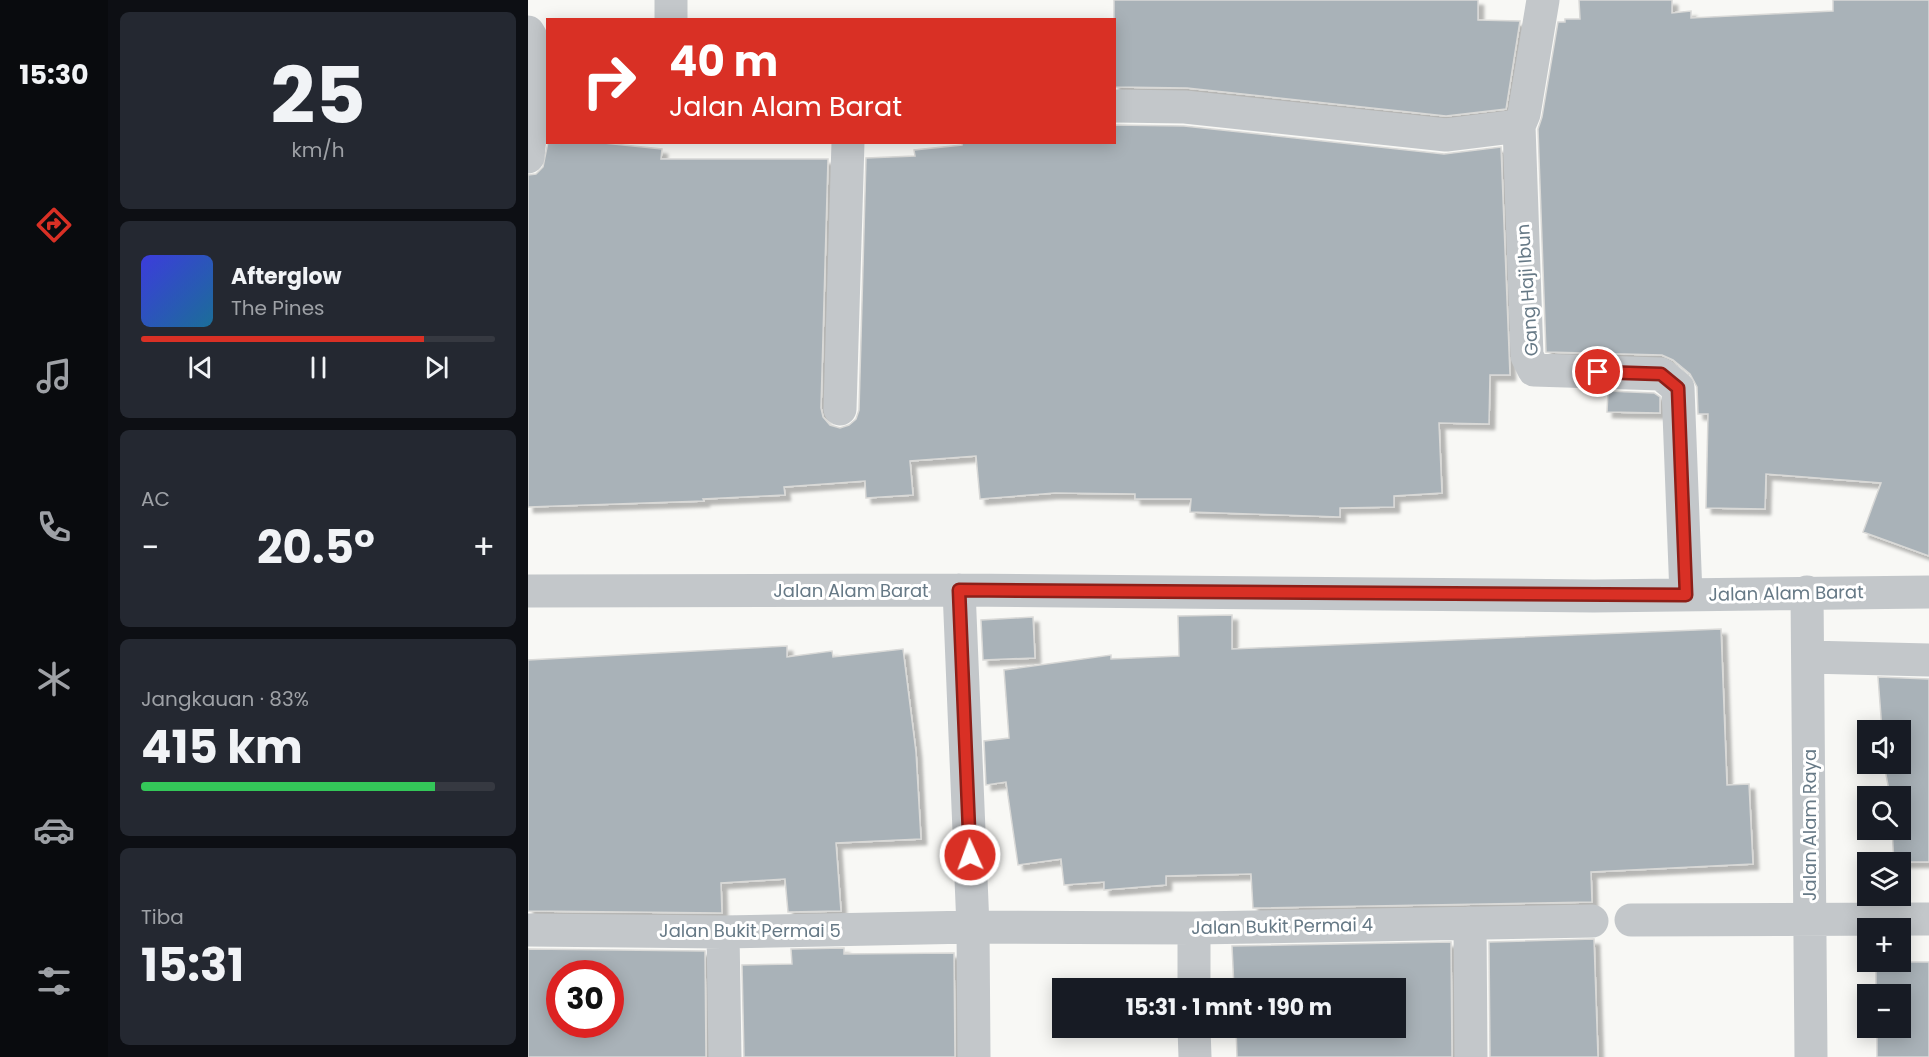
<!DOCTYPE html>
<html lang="id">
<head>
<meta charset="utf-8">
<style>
  :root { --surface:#171b24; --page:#242831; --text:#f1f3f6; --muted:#9ea1a6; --line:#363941; --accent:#d93025 }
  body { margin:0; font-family:Poppins,sans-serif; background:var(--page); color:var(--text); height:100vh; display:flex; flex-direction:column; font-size:22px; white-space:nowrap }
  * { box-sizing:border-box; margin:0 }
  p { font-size:20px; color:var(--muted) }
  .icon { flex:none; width:33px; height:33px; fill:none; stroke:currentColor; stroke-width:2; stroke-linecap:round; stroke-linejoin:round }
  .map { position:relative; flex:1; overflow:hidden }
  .sheet { display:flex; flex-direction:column; gap:12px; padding:12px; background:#0d0f14; width:420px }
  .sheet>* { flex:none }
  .hud { position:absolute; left:18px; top:18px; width:570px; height:126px; border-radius:0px; box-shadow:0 3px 15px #0003; background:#d93025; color:#fff; overflow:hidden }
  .buttons { position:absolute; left:1329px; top:720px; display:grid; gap:12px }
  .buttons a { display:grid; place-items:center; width:54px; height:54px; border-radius:0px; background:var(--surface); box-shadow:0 3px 15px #0003; font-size:30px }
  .speed { position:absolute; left:18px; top:960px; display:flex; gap:12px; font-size:30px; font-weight:700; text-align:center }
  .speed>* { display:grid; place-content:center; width:78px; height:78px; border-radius:50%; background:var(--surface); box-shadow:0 3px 15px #0003; line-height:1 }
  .speed .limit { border:9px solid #d22; background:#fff; color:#111 }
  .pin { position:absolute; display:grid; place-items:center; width:51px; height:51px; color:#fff; margin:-26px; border:3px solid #fff; border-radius:50%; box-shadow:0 2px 6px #0007 }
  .me { position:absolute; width:66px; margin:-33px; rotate:358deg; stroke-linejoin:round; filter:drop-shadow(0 0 4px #0008) }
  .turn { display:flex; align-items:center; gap:21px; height:126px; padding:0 24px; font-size:27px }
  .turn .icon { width:78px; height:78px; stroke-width:2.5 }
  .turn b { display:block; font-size:42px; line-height:51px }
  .big { font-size:45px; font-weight:700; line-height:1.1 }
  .sheet .card { flex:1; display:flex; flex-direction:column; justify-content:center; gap:9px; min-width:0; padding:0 21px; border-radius:9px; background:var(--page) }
  .sheet .dial { align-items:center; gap:0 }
  .dial b { font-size:78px; line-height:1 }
  .song { display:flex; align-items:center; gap:18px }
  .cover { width:72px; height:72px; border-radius:9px; background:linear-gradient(135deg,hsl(240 70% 55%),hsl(200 70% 35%)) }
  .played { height:6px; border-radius:3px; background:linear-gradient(90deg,var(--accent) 80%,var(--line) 80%) }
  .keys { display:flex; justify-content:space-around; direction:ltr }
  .heat { display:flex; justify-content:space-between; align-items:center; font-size:33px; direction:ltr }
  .charge { height:9px; border-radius:4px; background:linear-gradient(90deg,#34c759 83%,var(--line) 0) }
  .trip { position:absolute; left:524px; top:978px; width:354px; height:60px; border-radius:0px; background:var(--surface); box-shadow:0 3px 15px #0003; font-weight:700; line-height:60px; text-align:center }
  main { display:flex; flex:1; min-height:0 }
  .tabs { display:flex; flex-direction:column; width:108px; justify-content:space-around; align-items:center; background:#090b0e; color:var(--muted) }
  .tabs .icon { width:42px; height:42px }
  .tabs .current { color:var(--accent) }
  .tabs b { font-size:27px; color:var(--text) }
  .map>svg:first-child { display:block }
  .building { fill:#a9b2b8; stroke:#d9d9d7; stroke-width:1.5; fill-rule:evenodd; filter:url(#shadow) }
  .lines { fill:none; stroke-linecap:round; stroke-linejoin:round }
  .minor { stroke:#c3c7ca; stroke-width:33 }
  .route-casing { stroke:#8d1f18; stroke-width:15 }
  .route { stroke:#d93025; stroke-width:10 }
  .labels { text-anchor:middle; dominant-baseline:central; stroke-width:6; stroke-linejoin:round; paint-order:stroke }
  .street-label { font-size:18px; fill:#667986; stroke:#fff }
</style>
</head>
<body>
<main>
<nav class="tabs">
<b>15:30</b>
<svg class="icon current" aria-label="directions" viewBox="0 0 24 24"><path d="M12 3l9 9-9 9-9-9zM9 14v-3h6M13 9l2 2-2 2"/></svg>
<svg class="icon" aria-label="music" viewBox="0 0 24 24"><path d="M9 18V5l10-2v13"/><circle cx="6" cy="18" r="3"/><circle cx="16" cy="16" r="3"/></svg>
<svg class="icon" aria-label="phone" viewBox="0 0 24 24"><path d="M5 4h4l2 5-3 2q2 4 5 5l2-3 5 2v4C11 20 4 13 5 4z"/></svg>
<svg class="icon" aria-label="climate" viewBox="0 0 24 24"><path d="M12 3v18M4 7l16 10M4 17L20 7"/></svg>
<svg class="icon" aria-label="car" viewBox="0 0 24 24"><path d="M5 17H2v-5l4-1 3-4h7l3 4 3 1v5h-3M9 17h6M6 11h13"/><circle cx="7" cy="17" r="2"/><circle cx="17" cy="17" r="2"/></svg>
<svg class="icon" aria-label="filters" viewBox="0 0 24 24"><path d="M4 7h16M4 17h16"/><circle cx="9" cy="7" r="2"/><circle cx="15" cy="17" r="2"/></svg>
</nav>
<section class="sheet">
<div class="card dial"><b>25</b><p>km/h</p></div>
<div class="card">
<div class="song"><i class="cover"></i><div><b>Afterglow</b><p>The Pines</p></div></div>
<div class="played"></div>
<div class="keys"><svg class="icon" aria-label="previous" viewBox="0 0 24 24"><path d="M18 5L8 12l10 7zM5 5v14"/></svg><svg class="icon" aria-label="pause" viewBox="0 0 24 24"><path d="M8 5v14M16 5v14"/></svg><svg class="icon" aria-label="next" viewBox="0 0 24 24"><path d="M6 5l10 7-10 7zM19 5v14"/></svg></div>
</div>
<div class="card"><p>AC</p>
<div class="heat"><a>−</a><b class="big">20.5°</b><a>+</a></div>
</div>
<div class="card"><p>Jangkauan · 83%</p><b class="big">415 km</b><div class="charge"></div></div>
<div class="card"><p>Tiba</p><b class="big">15:31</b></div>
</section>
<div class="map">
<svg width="1401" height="1057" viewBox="0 0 1401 1057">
  <defs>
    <filter id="shadow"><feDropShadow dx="5.5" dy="5.5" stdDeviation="1.5" flood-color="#0004"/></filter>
  </defs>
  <rect width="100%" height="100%" fill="#f8f8f5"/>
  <path class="building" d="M 586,0 L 950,0 L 950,20 L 992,21 L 978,109 L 918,116 L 659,88 L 586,87 Z
    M 1051,0 L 1144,0 L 1144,13 L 1163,11 L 1163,18 L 1305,11 L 1305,0 L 1401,0 L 1401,556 L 1335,532 L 1353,483 L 1238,474 L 1237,509 L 1178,508 L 1180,414 L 1170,414 L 1169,387 L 1162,374 L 1145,360 L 1134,355 L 1018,352 L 1010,129 L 1014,117 L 1030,22 L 1037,22 L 1037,19 L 1052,19 Z
    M 586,125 L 656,126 L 916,154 L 973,147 L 982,375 L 962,375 L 961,424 L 911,423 L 914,493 L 866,496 L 866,507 L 812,508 L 812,517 L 662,512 L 663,499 L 607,499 L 607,494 L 527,493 L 452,499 L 448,456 L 382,461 L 385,495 L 338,498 L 337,481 L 256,487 L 257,495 L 175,499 L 176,501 L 0,507 L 0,175 L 8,174 L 15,167 L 20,142 L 66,142 L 134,149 L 133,159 L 300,159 L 293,408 L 295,417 L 302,425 L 312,428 L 321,425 L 328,419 L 331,410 L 338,158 L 387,156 L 386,150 L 434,145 L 434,142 L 586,142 Z
    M 1080,391 L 1126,393 L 1132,397 L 1132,413 L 1079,412 Z
    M 704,615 L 704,649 L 1193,629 L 1199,785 L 1221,784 L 1225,864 L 1063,872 L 1064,902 L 725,908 L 723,874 L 638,876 L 638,885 L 576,890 L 576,882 L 536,885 L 533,859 L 490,865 L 478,782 L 458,785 L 456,741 L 481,738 L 476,670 L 583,655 L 583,659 L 651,656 L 650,616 Z
    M 505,617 L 507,658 L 455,660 L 453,620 Z
    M 259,646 L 259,657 L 304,651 L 305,657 L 375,649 L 388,752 L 393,839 L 308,843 L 313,911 L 260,912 L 257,879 L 193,883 L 194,913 L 0,911 L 0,660 Z
    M 1350,677 L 1401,679 L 1401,862 L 1366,862 L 1364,830 L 1372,830 L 1372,796 L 1362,796 L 1356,764 L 1372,764 L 1372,730 L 1354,730 Z
    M 1066,939 L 1070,1057 L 962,1057 L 961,942 Z
    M 923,942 L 924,1057 L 709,1057 L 708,1028 L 867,1028 L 867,988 L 706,988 L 704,946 Z
    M 316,948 L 316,954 L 426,953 L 427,1057 L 216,1057 L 214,965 L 264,964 L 263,949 Z
    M 0,949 L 177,951 L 178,1057 L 0,1057 ZM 32,974 L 82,974 L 82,1024 L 32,1024 Z
    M 1348,962 L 1401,962 L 1401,1057 L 1349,1057 L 1349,1028 L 1372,1028 L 1372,994 L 1348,994 Z"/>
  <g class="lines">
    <path class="minor" d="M 143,0 L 143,20
      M 1015,0 L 996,114 L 991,126 L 999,356 L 1006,370 L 1133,374 L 1150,388 L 1158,595
      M 0,32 L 3,37 L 7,87
      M 586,106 L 657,107 L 918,135 L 991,126
      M 0,157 L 7,87 L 20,90
      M 312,409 L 320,142
      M 431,590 L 445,927 L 446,1057
      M 0,591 L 431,590 L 1066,596 L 1401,592
      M 1279,592 L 1283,1057
      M 1280,657 L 1401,660
      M 1103,920 L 1401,919
      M 942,923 L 943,1057
      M 666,928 L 666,988
      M 0,930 L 195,932 L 445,927 L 666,928 L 1064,921
      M 195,932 L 197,1057
      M 666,1028 L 667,1057"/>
  </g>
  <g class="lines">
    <defs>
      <path id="route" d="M 442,855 L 431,590 L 1158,595 L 1150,388 L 1133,374 L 1070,372"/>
    </defs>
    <use href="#route" class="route-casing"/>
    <use href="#route" class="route"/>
  </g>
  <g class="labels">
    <g class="street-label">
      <text transform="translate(999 290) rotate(-94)">Gang Haji Ibun</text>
      <text x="323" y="590">Jalan Alam Barat</text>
      <text transform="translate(1258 593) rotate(-1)">Jalan Alam Barat</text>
      <text transform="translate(1281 825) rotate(-90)">Jalan Alam Raya</text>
      <text transform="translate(754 926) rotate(-1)">Jalan Bukit Permai 4</text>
      <text x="222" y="930">Jalan Bukit Permai 5</text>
    </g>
  </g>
</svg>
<div class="buttons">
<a><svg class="icon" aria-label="sound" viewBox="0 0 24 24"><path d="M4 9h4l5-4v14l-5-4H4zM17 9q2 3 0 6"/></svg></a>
<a><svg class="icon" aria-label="search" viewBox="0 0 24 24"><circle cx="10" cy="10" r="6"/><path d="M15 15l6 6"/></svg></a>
<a><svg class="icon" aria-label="layers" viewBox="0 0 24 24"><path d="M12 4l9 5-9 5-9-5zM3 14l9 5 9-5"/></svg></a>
<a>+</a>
<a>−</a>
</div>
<div class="speed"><div class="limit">30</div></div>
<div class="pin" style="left:1070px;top:372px;background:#d93025"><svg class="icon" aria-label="arrive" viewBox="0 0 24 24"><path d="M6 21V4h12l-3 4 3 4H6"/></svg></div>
<svg class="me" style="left:442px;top:855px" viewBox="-20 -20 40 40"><circle r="17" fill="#d93025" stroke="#fff" stroke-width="3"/><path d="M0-11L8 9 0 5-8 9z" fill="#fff"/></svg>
<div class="trip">15:31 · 1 mnt · 190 m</div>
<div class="hud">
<div class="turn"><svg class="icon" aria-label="right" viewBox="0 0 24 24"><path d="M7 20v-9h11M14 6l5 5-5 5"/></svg><div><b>40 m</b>Jalan Alam Barat</div></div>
</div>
</div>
</main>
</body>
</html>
